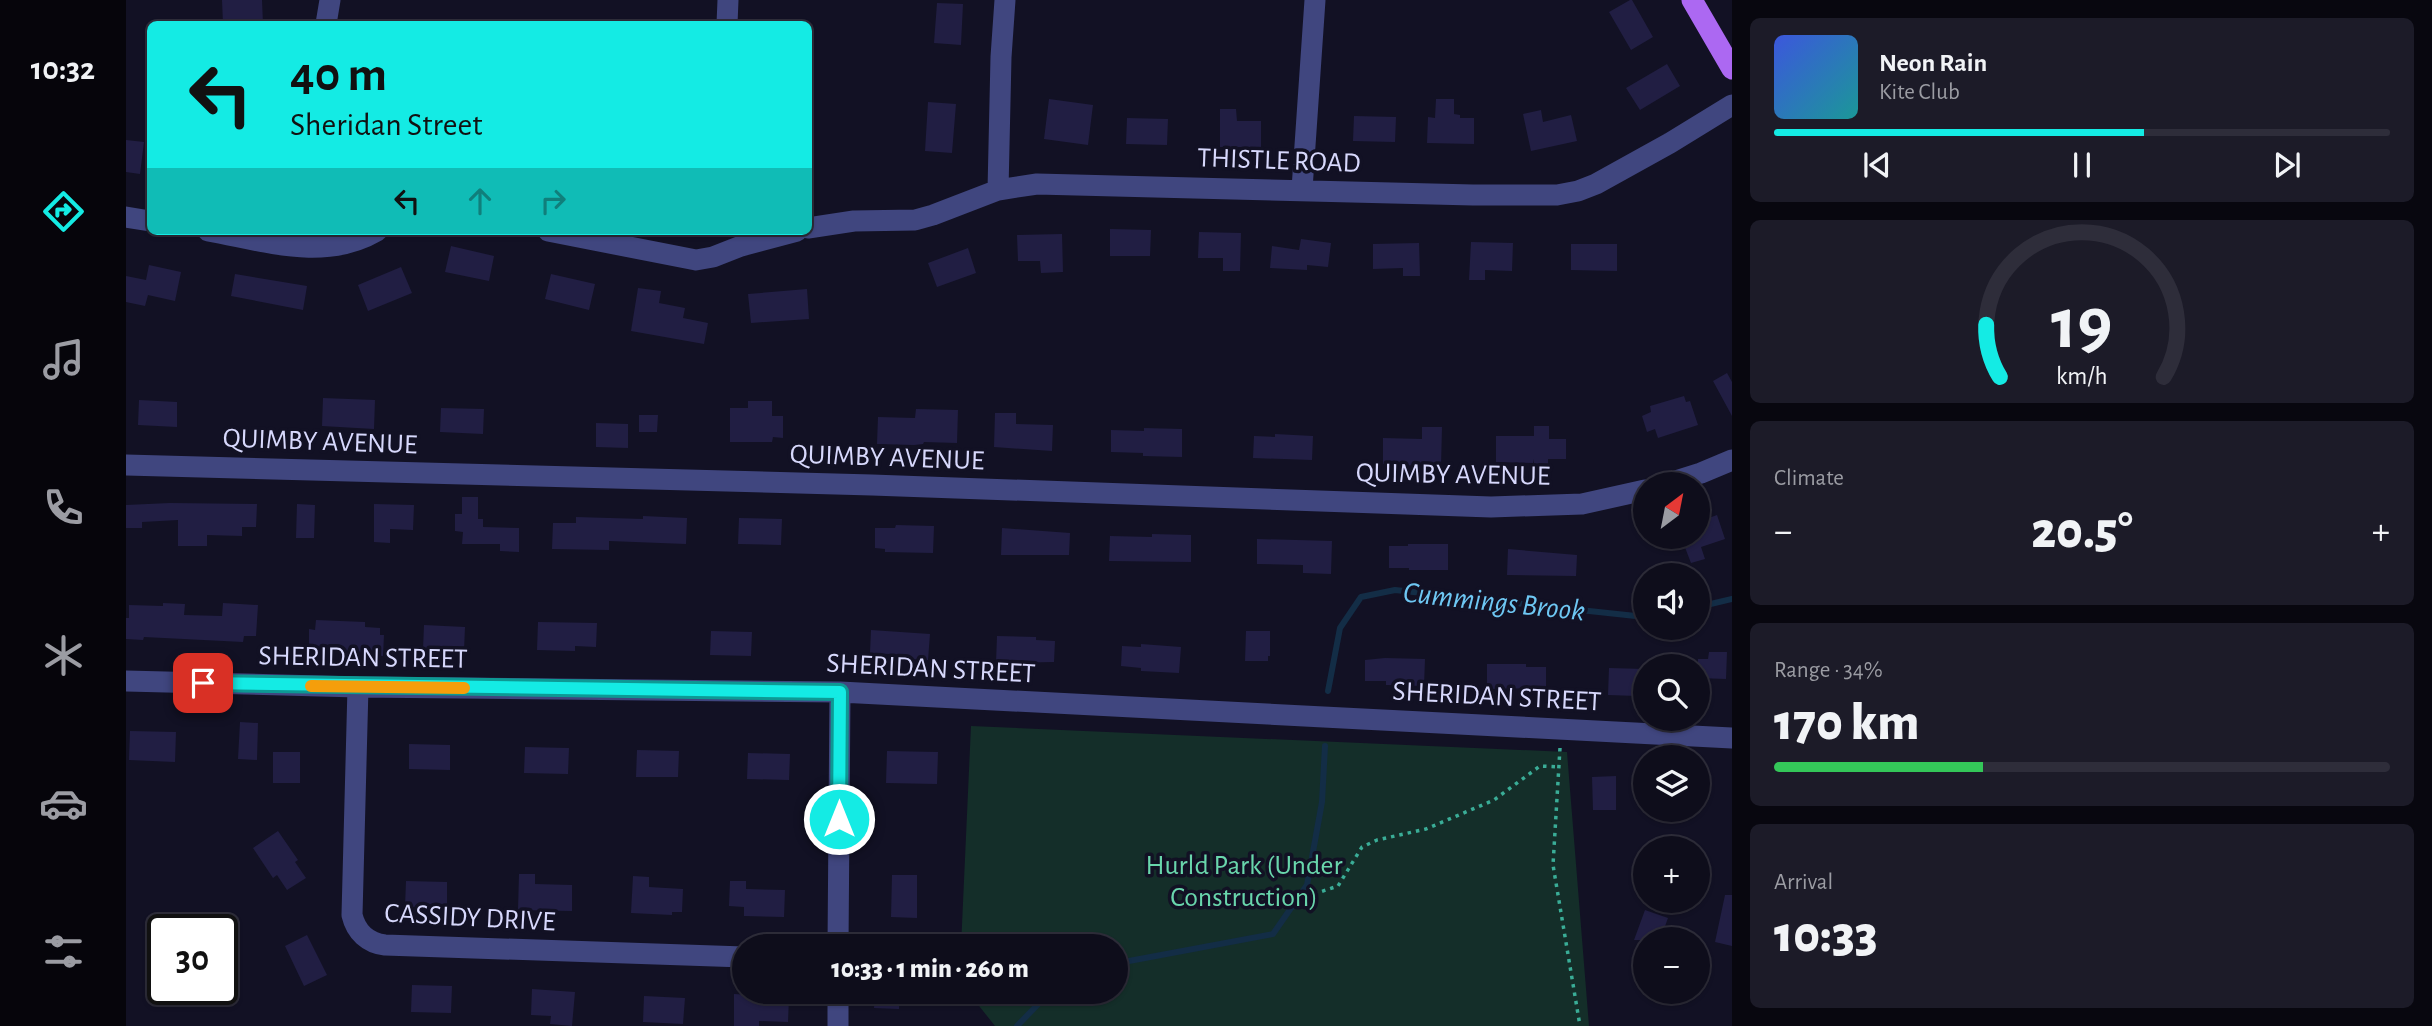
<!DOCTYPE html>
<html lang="en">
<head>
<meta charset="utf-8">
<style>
  :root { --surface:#0e0d1b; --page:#1c1b28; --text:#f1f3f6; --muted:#9b9ca3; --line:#2e2d3a; --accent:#14ebe4 }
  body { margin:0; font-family:"Alegreya Sans",sans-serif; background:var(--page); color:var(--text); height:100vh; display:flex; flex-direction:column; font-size:26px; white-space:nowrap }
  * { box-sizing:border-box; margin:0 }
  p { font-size:23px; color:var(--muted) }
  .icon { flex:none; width:38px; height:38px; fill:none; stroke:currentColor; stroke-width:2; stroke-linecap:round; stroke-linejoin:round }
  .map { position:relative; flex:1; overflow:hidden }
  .panel { display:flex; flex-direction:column; gap:18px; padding:18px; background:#08070f; width:700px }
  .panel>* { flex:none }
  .banner { position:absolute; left:21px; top:21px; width:665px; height:214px; border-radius:10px; box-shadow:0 2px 5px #0004,0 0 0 2px var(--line); background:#14ebe4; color:#111; overflow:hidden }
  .needle { width:46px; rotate:32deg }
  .tools { position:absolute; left:1507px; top:472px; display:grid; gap:14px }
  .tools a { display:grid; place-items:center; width:77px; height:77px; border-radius:50%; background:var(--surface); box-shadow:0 2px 5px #0004,0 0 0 2px var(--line); font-size:35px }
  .speed { position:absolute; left:21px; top:914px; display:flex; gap:14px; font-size:35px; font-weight:700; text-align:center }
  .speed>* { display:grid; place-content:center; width:91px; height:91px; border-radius:50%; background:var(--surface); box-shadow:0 2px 5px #0004,0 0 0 2px var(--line); line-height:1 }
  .speed .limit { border:4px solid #111; border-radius:10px; background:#fff; color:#111 }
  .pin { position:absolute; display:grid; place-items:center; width:60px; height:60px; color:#fff; margin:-30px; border-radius:14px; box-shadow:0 4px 10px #0006 }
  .me { position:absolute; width:77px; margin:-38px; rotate:0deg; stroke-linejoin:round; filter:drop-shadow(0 0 5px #0008) }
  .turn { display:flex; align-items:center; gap:24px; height:147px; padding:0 28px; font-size:32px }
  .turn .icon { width:91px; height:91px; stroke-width:2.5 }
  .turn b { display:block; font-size:49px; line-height:60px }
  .lanes { display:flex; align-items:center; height:66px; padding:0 28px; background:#0003; justify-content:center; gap:35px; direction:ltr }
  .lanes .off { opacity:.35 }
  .big { font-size:52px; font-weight:800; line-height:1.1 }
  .panel .tile { flex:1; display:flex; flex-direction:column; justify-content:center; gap:10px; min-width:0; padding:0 24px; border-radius:10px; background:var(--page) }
  .panel .dial { align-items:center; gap:0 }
  .dial svg { height:182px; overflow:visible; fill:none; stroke:var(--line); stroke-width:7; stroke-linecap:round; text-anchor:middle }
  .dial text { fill:var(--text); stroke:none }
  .song { display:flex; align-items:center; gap:21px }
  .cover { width:84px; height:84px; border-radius:10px; background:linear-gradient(135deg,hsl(230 70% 55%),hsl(180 70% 35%)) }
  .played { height:7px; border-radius:4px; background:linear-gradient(90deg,var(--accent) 60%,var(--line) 60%) }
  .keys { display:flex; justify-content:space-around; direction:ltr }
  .heat { display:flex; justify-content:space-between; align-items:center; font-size:38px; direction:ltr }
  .charge { height:10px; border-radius:5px; background:linear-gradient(90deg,#34c759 34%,var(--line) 0) }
  .trip { position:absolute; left:606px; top:934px; width:396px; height:70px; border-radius:35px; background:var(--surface); box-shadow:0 2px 5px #0004,0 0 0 2px var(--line); font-weight:800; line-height:70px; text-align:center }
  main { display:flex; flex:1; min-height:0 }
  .dock { display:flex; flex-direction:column; width:126px; justify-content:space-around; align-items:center; background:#06050b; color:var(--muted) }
  .dock .icon { width:49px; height:49px }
  .dock .active { color:var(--accent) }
  .dock b { font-size:32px; color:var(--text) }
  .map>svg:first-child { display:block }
  .green { fill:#142e29 }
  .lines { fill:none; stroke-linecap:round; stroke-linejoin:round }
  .stream { stroke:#132d46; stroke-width:6 }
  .building { fill:#211e43 }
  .path { stroke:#3aad97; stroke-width:3.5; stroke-dasharray:3.5 5; stroke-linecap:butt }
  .minor { stroke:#40467f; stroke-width:21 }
  .major { stroke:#ac68f2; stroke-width:21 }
  .route-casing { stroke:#0d9994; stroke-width:18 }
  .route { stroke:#14ebe4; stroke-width:12 }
  .slow { stroke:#f59e0b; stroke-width:12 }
  .labels { text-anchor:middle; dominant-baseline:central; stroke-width:7; stroke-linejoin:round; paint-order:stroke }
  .street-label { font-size:28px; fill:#d7d8fc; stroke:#121124 }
  .park-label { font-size:28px; fill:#69d6ac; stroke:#121124 }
  .water-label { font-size:30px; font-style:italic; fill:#6ec7f3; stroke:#121124 }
</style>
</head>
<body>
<main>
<nav class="dock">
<b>10:32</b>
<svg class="icon active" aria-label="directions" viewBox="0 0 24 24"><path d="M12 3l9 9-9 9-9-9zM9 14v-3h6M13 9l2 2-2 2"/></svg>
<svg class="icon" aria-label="music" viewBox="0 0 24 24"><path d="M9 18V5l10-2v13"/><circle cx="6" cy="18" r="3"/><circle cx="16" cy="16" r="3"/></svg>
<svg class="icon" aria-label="phone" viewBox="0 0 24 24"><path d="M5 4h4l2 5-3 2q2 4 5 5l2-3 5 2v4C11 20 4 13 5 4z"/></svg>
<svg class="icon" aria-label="climate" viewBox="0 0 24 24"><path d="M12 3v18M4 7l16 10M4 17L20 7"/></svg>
<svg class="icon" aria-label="car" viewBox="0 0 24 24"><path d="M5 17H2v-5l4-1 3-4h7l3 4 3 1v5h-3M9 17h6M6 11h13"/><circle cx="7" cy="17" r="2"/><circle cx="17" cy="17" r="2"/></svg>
<svg class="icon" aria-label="filters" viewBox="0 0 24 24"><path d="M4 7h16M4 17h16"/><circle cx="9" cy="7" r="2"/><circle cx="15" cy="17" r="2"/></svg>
</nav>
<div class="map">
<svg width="1606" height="1026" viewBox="0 0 1606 1026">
  <rect width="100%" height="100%" fill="#121124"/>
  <path class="green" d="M 845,726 L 1441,752 L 1463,1026 L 869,1026 L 842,992 L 989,992 L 989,947 L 835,947 Z"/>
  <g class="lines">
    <path class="stream" d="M 1572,607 L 1606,599
      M 1202,691 L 1214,628 L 1235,597 L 1269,590 L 1519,617
      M 989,967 L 1003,961 L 1147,934 L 1181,885 L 1196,802 L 1199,746
      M 891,1026 L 922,994 L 927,992"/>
  </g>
  <path class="building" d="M 96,0 L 136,0 L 137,24 L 97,24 Z
    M 1504,0 L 1506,0 L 1527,37 L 1505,50 L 1483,12 Z
    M 811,3 L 837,4 L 835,45 L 808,43 Z
    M 1541,64 L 1554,86 L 1514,110 L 1500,88 Z
    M 923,99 L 967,105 L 962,145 L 918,139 Z
    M 1310,99 L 1328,99 L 1328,114 L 1334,115 L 1334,118 L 1348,118 L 1348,144 L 1301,143 L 1302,117 L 1309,118 Z
    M 802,102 L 830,104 L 826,153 L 799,151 Z
    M 1094,109 L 1110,109 L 1111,121 L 1135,121 L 1135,147 L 1094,147 Z
    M 1415,110 L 1417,122 L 1445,115 L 1451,141 L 1405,151 L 1397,114 Z
    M 1228,116 L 1270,117 L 1269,142 L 1227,141 Z
    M 1001,118 L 1042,119 L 1041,145 L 1000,144 Z
    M 0,140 L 18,142 L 14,174 L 0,172 Z
    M 984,229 L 1025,230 L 1024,256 L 984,256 Z
    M 1073,232 L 1115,233 L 1114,271 L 1097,271 L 1097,258 L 1072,258 Z
    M 936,234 L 937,272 L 915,273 L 914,261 L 892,261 L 891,235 Z
    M 1175,239 L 1205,243 L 1202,267 L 1181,265 L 1181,270 L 1144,268 L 1146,246 L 1173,250 Z
    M 1345,242 L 1387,243 L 1386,271 L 1359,270 L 1359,280 L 1343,280 Z
    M 1293,243 L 1294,276 L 1277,276 L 1277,268 L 1247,269 L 1247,244 Z
    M 1445,244 L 1491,244 L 1491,271 L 1445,270 Z
    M 325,246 L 368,256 L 363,281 L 319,272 Z
    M 842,248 L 850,273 L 811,287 L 802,263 Z
    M 23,265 L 55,272 L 49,301 L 22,295 L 19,306 L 0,302 L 0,276 L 20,280 Z
    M 275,267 L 286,293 L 242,311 L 232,285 Z
    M 109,274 L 181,286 L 177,310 L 105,296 Z
    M 425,274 L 469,284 L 463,310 L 419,299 Z
    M 512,288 L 535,291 L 533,303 L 559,308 L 557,318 L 582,323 L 578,344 L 505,331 Z
    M 681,289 L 683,319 L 625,323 L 622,294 Z
    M 1601,373 L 1606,382 L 1606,416 L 1587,381 Z
    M 1558,396 L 1560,402 L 1564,401 L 1572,425 L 1532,438 L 1529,429 L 1521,432 L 1516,416 L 1525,412 L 1524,406 Z
    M 197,398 L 249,400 L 248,429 L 196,426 Z
    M 13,400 L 51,402 L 51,427 L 12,425 Z
    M 622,401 L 646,401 L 646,416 L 657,416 L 657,438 L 647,437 L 646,442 L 604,442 L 604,408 L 622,408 Z
    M 315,408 L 358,409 L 357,434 L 314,432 Z
    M 790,409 L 832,410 L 831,443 L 798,442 L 797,444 L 788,445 L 751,444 L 752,417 L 789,418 Z
    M 869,413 L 890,413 L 890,424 L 927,425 L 926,451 L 868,447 Z
    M 513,415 L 532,415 L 531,432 L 513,432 Z
    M 470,423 L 502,424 L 502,448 L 470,447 Z
    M 1408,426 L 1423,426 L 1423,439 L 1440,439 L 1440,459 L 1422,459 L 1422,473 L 1408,473 L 1408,459 L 1407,463 L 1370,462 L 1370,436 L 1408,436 Z
    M 1296,427 L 1316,427 L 1315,467 L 1257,464 L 1257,438 L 1296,439 Z
    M 1018,428 L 1056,429 L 1056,457 L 1017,456 L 1017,453 L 985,452 L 985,430 L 1018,431 Z
    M 1149,434 L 1187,436 L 1186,460 L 1127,458 L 1128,436 L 1149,437 Z
    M 336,497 L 352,497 L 352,519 L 357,519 L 357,527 L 393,528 L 393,552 L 374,551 L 374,544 L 336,544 L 337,532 L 329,531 L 329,514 L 336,514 Z
    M 44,503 L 131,504 L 130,527 L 116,527 L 116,536 L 81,535 L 81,546 L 52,546 L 52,520 L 16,522 L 16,528 L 0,528 L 0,505 Z
    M 171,504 L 189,505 L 188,538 L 170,538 Z
    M 248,504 L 288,505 L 287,530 L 264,529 L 264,543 L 248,542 Z
    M 1591,515 L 1599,539 L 1575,547 L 1579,559 L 1565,563 L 1555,537 L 1572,539 L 1572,522 Z
    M 517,516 L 561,518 L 560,544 L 483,541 L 483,550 L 426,549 L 427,523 L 450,523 L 450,517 L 517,519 Z
    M 613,518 L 656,519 L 655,545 L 612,544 Z
    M 770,525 L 808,526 L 807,553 L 759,552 L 759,549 L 749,548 L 749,528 L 769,528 Z
    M 876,528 L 944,533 L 943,555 L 875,555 Z
    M 1026,534 L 1065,535 L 1065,562 L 983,561 L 984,536 L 1026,537 Z
    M 1131,539 L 1206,541 L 1205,574 L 1177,573 L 1177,565 L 1131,564 Z
    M 1282,544 L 1322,544 L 1322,570 L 1283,570 L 1283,568 L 1263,568 L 1263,546 L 1282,546 Z
    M 1382,549 L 1451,555 L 1450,576 L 1381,575 Z
    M 37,603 L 59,604 L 58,615 L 96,616 L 97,603 L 132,605 L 130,636 L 118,636 L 117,642 L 18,637 L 17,640 L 0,639 L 0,618 L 3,618 L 3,605 L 37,606 Z
    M 190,620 L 239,622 L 239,627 L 254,628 L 254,635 L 258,635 L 257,656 L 240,655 L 240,652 L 183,648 L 183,629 L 189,630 Z
    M 412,622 L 471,623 L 470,647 L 449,646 L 449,651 L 411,650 Z
    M 298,625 L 339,627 L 338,651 L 297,650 Z
    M 745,630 L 804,634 L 802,660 L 763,658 L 763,654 L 744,653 Z
    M 585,631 L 626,632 L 625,656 L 584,655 Z
    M 1120,631 L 1144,631 L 1144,656 L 1142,656 L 1142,661 L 1119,661 Z
    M 871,636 L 910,637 L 910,640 L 929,641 L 928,662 L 870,663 Z
    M 1015,644 L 1055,647 L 1053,673 L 1015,671 L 1015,668 L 995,666 L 996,646 L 1015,647 Z
    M 1583,652 L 1601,652 L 1600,679 L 1572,678 L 1572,659 L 1582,659 Z
    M 1259,658 L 1299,659 L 1298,686 L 1260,685 L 1260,681 L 1239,681 L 1239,660 Z
    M 1361,664 L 1400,664 L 1400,667 L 1420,667 L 1420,688 L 1361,689 Z
    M 1483,668 L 1519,669 L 1519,690 L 1511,690 L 1511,696 L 1482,695 Z
    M 114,722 L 132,723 L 131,760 L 112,759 Z
    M 4,731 L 50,732 L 49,762 L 3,760 Z
    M 283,744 L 324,745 L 324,770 L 283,769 Z
    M 399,747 L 443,748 L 442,774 L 398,773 Z
    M 511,750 L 553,751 L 552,777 L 510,777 Z
    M 761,751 L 812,752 L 811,784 L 760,783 Z
    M 147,752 L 174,752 L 174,783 L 147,783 Z
    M 622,753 L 664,754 L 663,780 L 621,779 Z
    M 1490,776 L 1490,810 L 1467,810 L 1466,777 Z
    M 152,831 L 172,860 L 169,862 L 180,878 L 161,890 L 151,875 L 147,878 L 127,848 Z
    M 393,874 L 409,874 L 409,884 L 446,885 L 446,911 L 392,910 Z
    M 766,875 L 791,875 L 791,918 L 765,917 Z
    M 507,876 L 523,877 L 523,887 L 557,889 L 556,912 L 546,912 L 546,915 L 505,913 Z
    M 280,881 L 321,882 L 321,908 L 279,907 Z
    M 604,881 L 620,881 L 620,889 L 659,890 L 658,917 L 618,916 L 618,907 L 603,906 Z
    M 1599,895 L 1606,895 L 1606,946 L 1589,942 Z
    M 1519,910 L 1542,918 L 1534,940 L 1508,940 Z
    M 181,935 L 201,975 L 178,986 L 159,946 Z
    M 286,985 L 326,986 L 325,1013 L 285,1012 Z
    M 406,989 L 449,992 L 446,1026 L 424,1024 L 425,1016 L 405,1015 Z
    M 749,992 L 774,992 L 773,1009 L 748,1008 Z
    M 608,994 L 663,997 L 662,1022 L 633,1021 L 633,1026 L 608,1026 Z
    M 518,996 L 559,998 L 557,1024 L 517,1022 Z"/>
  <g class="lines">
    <path class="path" d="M 1434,748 L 1427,865 L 1454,1026
      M 1188,894 L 1212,886 L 1236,847 L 1251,840 L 1300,829 L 1368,800 L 1414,766 L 1433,767"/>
    <path class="minor" d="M 200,24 L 204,0
      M 601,24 L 602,0
      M 1176,189 L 1189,0
      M 872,190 L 875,57 L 879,0
      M 0,217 L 24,221
      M 682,228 L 728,221 L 789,220 L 807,215 L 872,190 L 911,184 L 1347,195 L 1431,195 L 1452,191 L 1470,184 L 1544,143 L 1606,105
      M 82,231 C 139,241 198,262 251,231
      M 422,231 L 570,260 L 587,257 L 615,246 L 671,231
      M 0,465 L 746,485 L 1365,507 L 1456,504 L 1519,490
      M 1537,485 L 1575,473 L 1606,460
      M 0,681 L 232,687 L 714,692 L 1606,738
      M 232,687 L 226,915 C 230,932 242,943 259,945 L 618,957
      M 712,947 L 714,692
      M 712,1026 L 712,992"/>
    <path class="major" d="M 1566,0 L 1606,69"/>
  </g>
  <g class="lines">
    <defs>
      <path id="route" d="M 77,683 L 714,692 L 713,819"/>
    </defs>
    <use href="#route" class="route-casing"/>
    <use href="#route" class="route"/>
    <path class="slow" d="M 185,686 L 338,688"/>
  </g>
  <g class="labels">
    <g class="street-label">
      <text transform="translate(1153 161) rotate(2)">THISTLE ROAD</text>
      <text transform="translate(194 442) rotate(2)">QUIMBY AVENUE</text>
      <text transform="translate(761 458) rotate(2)">QUIMBY AVENUE</text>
      <text transform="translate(1327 475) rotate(1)">QUIMBY AVENUE</text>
      <text transform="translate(237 658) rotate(1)">SHERIDAN STREET</text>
      <text transform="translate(805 669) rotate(3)">SHERIDAN STREET</text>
      <text transform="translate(1371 697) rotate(3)">SHERIDAN STREET</text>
      <text transform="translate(344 918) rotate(3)">CASSIDY DRIVE</text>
    </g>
    <g class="park-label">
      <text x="1118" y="866">Hurld Park (Under<tspan x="1118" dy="32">Construction)</tspan></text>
    </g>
    <g class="water-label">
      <text transform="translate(1368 602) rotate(6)">Cummings Brook</text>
    </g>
  </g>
</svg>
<div class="tools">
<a><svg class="needle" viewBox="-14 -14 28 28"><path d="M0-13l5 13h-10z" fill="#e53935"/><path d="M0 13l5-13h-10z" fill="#9b9ca3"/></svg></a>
<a><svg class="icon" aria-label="sound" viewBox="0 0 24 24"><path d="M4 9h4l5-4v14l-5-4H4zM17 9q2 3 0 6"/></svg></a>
<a><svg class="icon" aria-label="search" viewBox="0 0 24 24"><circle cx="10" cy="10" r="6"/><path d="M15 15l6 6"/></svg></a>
<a><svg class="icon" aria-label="layers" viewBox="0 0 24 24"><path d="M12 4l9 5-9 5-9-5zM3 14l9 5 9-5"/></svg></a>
<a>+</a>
<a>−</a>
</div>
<div class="speed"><div class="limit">30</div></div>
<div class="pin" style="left:77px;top:683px;background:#d93025"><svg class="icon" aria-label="arrive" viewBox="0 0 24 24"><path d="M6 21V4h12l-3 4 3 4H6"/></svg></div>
<svg class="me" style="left:713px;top:819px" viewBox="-20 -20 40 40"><circle r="17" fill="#14ebe4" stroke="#fff" stroke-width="3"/><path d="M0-11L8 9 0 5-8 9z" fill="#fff"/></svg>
<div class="trip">10:33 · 1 min · 260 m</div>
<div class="banner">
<div class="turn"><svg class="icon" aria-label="left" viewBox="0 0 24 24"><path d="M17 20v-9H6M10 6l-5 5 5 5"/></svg><div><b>40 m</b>Sheridan Street</div></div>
<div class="lanes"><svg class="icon" aria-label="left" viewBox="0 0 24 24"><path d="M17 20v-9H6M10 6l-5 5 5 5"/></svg><svg class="icon off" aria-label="ahead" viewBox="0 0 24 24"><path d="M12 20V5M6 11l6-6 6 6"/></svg><svg class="icon off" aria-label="right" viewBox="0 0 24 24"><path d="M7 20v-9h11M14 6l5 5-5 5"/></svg></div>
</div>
</div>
<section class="panel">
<div class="tile">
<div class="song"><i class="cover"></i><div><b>Neon Rain</b><p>Kite Club</p></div></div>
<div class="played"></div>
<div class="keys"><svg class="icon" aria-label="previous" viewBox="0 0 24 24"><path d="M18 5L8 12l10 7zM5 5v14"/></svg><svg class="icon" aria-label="pause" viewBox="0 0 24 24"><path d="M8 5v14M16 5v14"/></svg><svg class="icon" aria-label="next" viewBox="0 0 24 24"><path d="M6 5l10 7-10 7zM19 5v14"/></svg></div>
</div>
<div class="tile dial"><svg viewBox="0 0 100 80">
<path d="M14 69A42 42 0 1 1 86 69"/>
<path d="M14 69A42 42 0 0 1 8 46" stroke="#14ebe4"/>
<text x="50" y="56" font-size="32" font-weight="700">19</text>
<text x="50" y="72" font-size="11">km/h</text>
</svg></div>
<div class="tile"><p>Climate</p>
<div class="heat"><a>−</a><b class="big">20.5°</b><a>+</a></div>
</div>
<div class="tile"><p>Range · 34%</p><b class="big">170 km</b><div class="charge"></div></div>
<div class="tile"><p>Arrival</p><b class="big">10:33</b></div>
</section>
</main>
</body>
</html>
